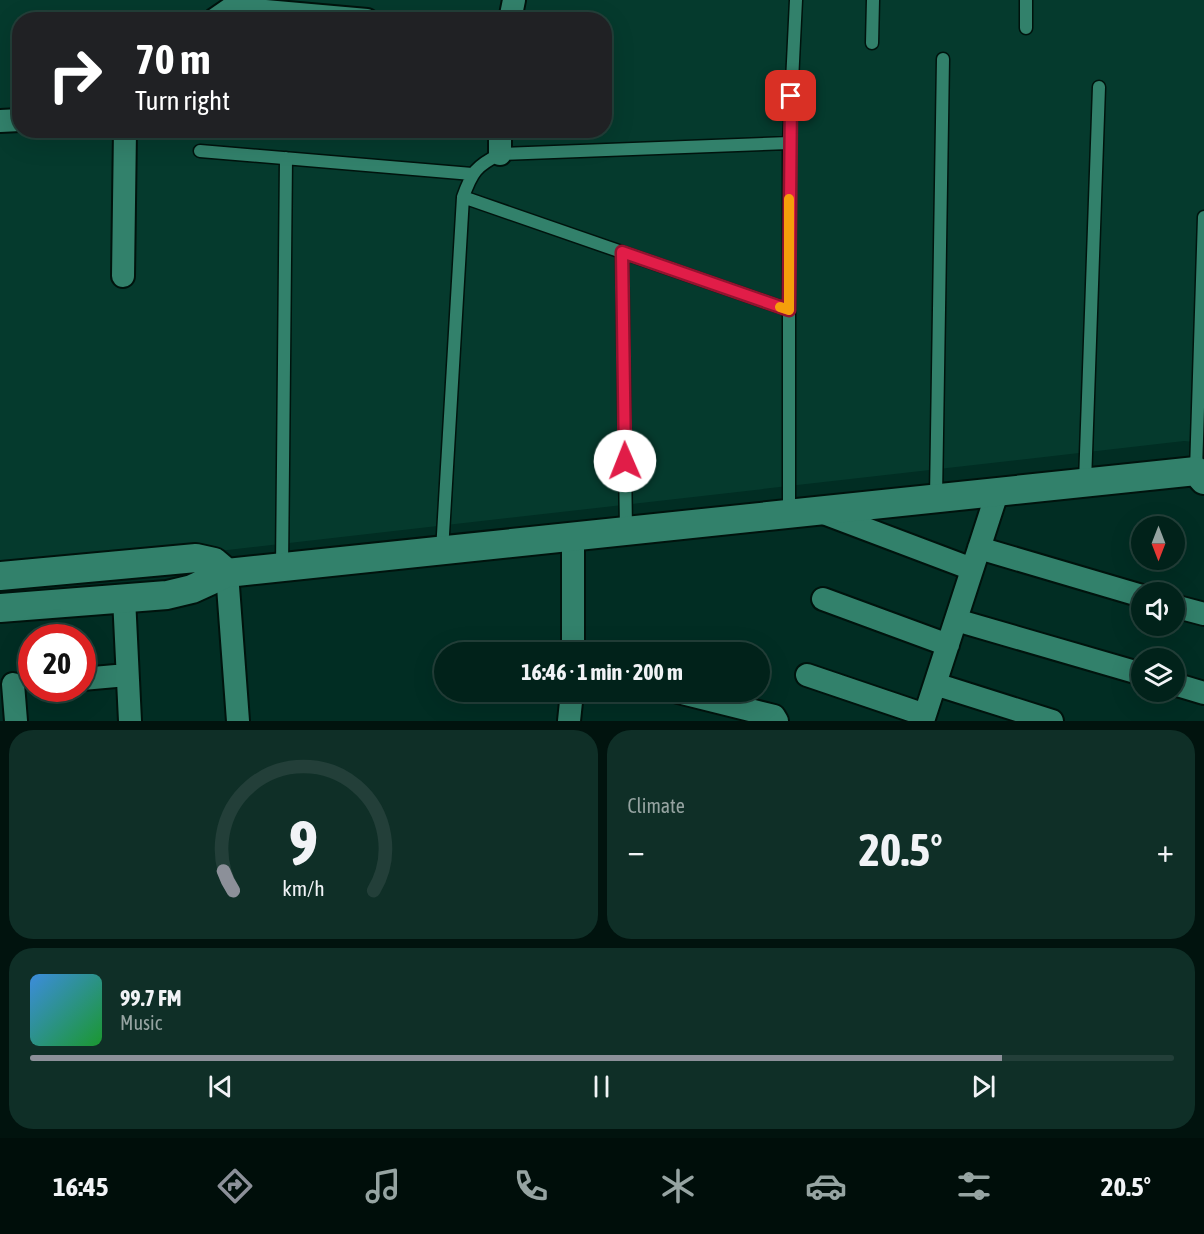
<!DOCTYPE html>
<html lang="en">
<head>
<meta charset="utf-8">
<style>
  :root { --surface:#01221a; --page:#0f2f27; --text:#f1f3f6; --muted:#96a4a2; --line:#233f39; --accent:#8c9099 }
  body { margin:0; font-family:"Asap Condensed",sans-serif; background:var(--page); color:var(--text); height:100vh; display:flex; flex-direction:column; font-size:22px; white-space:nowrap }
  * { box-sizing:border-box; margin:0 }
  p { font-size:20px; color:var(--muted) }
  .icon { flex:none; width:33px; height:33px; fill:none; stroke:currentColor; stroke-width:2; stroke-linecap:round; stroke-linejoin:round }
  .map { position:relative; height:721px; overflow:hidden }
  .sheet { display:flex; flex-direction:column; gap:9px; padding:9px; background:#01130e; flex:1 }
  .sheet>* { flex:none }
  .top-card { position:absolute; left:12px; top:12px; width:600px; height:126px; border-radius:24px; box-shadow:0 6px 24px #0002,0 0 0 2px var(--line); background:#202124; color:#fff; overflow:hidden }
  .needle { width:39px; rotate:180deg }
  .controls { position:absolute; left:1131px; top:516px; display:grid; gap:12px }
  .controls a { display:grid; place-items:center; width:54px; height:54px; border-radius:50%; background:var(--surface); box-shadow:0 6px 24px #0002,0 0 0 2px var(--line); font-size:30px }
  .speed { position:absolute; left:18px; top:624px; display:flex; gap:12px; font-size:30px; font-weight:700; text-align:center }
  .speed>* { display:grid; place-content:center; width:78px; height:78px; border-radius:50%; background:var(--surface); box-shadow:0 6px 24px #0002,0 0 0 2px var(--line); line-height:1 }
  .speed .limit { border:9px solid #d22; background:#fff; color:#111 }
  .pin { position:absolute; display:grid; place-items:center; width:51px; height:51px; color:#fff; margin:-26px; border-radius:12px; box-shadow:0 3px 9px #0006 }
  .me { position:absolute; width:66px; margin:-33px; rotate:359deg; stroke-linejoin:round; filter:drop-shadow(0 0 4px #0008) }
  .turn { display:flex; align-items:center; gap:21px; height:126px; padding:0 24px; font-size:27px }
  .turn .icon { width:78px; height:78px; stroke-width:2.5 }
  .turn b { display:block; font-size:42px; line-height:51px }
  .big { font-size:45px; font-weight:700; line-height:1.1 }
  .sheet .widget { flex:1; display:flex; flex-direction:column; justify-content:center; gap:9px; min-width:0; padding:0 21px; border-radius:24px; background:var(--page) }
  .sheet .dial { align-items:center; gap:0 }
  .dial svg { height:156px; overflow:visible; fill:none; stroke:var(--line); stroke-width:7; stroke-linecap:round; text-anchor:middle }
  .dial text { fill:var(--text); stroke:none }
  .song { display:flex; align-items:center; gap:18px }
  .cover { width:72px; height:72px; border-radius:9px; background:linear-gradient(135deg,hsl(210 70% 55%),hsl(130 70% 35%)) }
  .played { height:6px; border-radius:3px; background:linear-gradient(90deg,var(--accent) 85%,var(--line) 85%) }
  .keys { display:flex; justify-content:space-around; direction:ltr }
  .heat { display:flex; justify-content:space-between; align-items:center; font-size:33px; direction:ltr }
  .sheet .tiles { flex:1; display:grid; gap:9px; grid-template-columns:1fr 1fr }
  .widget:last-child { grid-column:span 2 }
  .trip { position:absolute; left:434px; top:642px; width:336px; height:60px; border-radius:30px; background:var(--surface); box-shadow:0 6px 24px #0002,0 0 0 2px var(--line); font-weight:700; line-height:60px; text-align:center }
  .menu { display:flex; height:96px; justify-content:space-around; align-items:center; background:#000e0a; color:var(--muted) }
  .menu .icon { width:42px; height:42px }
  .menu .selected { color:var(--accent) }
  .menu b { font-size:27px; color:var(--text) }
  .map>svg:first-child { display:block }
  .built { fill:#053a2d; fill-rule:evenodd }
  .lines { fill:none; stroke-linecap:round; stroke-linejoin:round }
  .service-casing { stroke:#00130d; stroke-width:15 }
  .minor-casing { stroke:#00130d; stroke-width:26 }
  .tertiary-casing { stroke:#00130d; stroke-width:32 }
  .service { stroke:#32816b; stroke-width:12 }
  .minor { stroke:#32816b; stroke-width:22 }
  .tertiary { stroke:#32816b; stroke-width:28 }
  .route-casing { stroke:#92132f; stroke-width:15 }
  .route { stroke:#e11d48; stroke-width:10 }
  .slow { stroke:#f59e0b; stroke-width:10 }
</style>
</head>
<body>
<div class="map">
<svg width="1204" height="721" viewBox="0 0 1204 721">
  <rect width="100%" height="100%" fill="#012d23"/>
  <path class="built" d="M 0,0 L 1204,0 L 1204,443 L 1184,441 L 0,576 ZM 20,20 L 604,20 L 604,130 L 20,130 Z"/>
  <g class="lines">
    <defs>
      <path id="service" d="M 1026,28 L 1026,0
        M 872,43 L 873,0
        M 200,151 L 472,174
        M 463,197 L 789,310
        M 622,252 L 626,531
        M 1196,471 L 1204,217
        M 1085,482 L 1099,87
        M 936,497 L 943,59
        M 789,513 L 789,143 L 796,0
        M 442,551 L 463,197 C 472,172 476,166 500,154 L 789,143
        M 282,568 L 286,158"/>
      <path id="minor" d="M 214,20 L 230,9 L 243,9 L 367,20
        M 510,20 L 514,0
        M 0,121 L 20,120
        M 500,154 L 500,130
        M 123,276 L 125,130
        M 821,512 L 972,569
        M 573,537 L 573,652
        M 979,548 L 1142,596
        M 227,573 L 238,721
        M 124,598 L 130,721
        M 823,599 L 948,645
        M 1174,606 L 1204,614
        M 956,620 L 1142,674
        M 807,675 L 925,715
        M 82,679 L 127,675
        M 13,684 L 16,721
        M 935,684 L 1052,721
        M 1174,684 L 1204,693
        M 678,692 L 774,716 L 777,721
        M 569,721 L 572,692
        M 923,721 L 998,490"/>
      <path id="tertiary" d="M 0,576 L 196,558 L 214,562 L 227,573
        M 0,608 L 167,595 L 192,589 L 227,573 L 1196,471 L 1204,480"/>
    </defs>
    <use href="#service" class="service-casing"/>
    <use href="#minor" class="minor-casing"/>
    <use href="#tertiary" class="tertiary-casing"/>
    <use href="#service" class="service"/>
    <use href="#minor" class="minor"/>
    <use href="#tertiary" class="tertiary"/>
  </g>
  <g class="lines">
    <defs>
      <path id="route" d="M 625,461 L 622,252 L 789,310 L 791,96"/>
    </defs>
    <use href="#route" class="route-casing"/>
    <use href="#route" class="route"/>
    <path class="slow" d="M 780,307 L 789,310 L 789,199"/>
  </g>
</svg>
<div class="controls">
<a><svg class="needle" viewBox="-14 -14 28 28"><path d="M0-13l5 13h-10z" fill="#e53935"/><path d="M0 13l5-13h-10z" fill="#96a4a2"/></svg></a>
<a><svg class="icon" aria-label="sound" viewBox="0 0 24 24"><path d="M4 9h4l5-4v14l-5-4H4zM17 9q2 3 0 6"/></svg></a>
<a><svg class="icon" aria-label="layers" viewBox="0 0 24 24"><path d="M12 4l9 5-9 5-9-5zM3 14l9 5 9-5"/></svg></a>
</div>
<div class="speed"><div class="limit">20</div></div>
<div class="pin" style="left:791px;top:96px;background:#d93025"><svg class="icon" aria-label="arrive" viewBox="0 0 24 24"><path d="M6 21V4h12l-3 4 3 4H6"/></svg></div>
<svg class="me" style="left:625px;top:461px" viewBox="-20 -20 40 40"><circle r="19" fill="#fff"/><path d="M0-13L10 11 0 6-10 11z" fill="#e11d48"/></svg>
<div class="trip">16:46 · 1 min · 200 m</div>
<div class="top-card">
<div class="turn"><svg class="icon" aria-label="right" viewBox="0 0 24 24"><path d="M7 20v-9h11M14 6l5 5-5 5"/></svg><div><b>70 m</b>Turn right</div></div>
</div>
</div>
<section class="sheet">
<div class="tiles">
<div class="widget dial"><svg viewBox="0 0 100 80">
<path d="M14 69A42 42 0 1 1 86 69"/>
<path d="M14 69A42 42 0 0 1 9 59" stroke="#8c9099"/>
<text x="50" y="56" font-size="32" font-weight="700">9</text>
<text x="50" y="72" font-size="11">km/h</text>
</svg></div>
<div class="widget"><p>Climate</p>
<div class="heat"><a>−</a><b class="big">20.5°</b><a>+</a></div>
</div>
<div class="widget">
<div class="song"><i class="cover"></i><div><b>99.7 FM</b><p>Music</p></div></div>
<div class="played"></div>
<div class="keys"><svg class="icon" aria-label="previous" viewBox="0 0 24 24"><path d="M18 5L8 12l10 7zM5 5v14"/></svg><svg class="icon" aria-label="pause" viewBox="0 0 24 24"><path d="M8 5v14M16 5v14"/></svg><svg class="icon" aria-label="next" viewBox="0 0 24 24"><path d="M6 5l10 7-10 7zM19 5v14"/></svg></div>
</div>
</div>
</section>
<nav class="menu">
<b>16:45</b>
<svg class="icon selected" aria-label="directions" viewBox="0 0 24 24"><path d="M12 3l9 9-9 9-9-9zM9 14v-3h6M13 9l2 2-2 2"/></svg>
<svg class="icon" aria-label="music" viewBox="0 0 24 24"><path d="M9 18V5l10-2v13"/><circle cx="6" cy="18" r="3"/><circle cx="16" cy="16" r="3"/></svg>
<svg class="icon" aria-label="phone" viewBox="0 0 24 24"><path d="M5 4h4l2 5-3 2q2 4 5 5l2-3 5 2v4C11 20 4 13 5 4z"/></svg>
<svg class="icon" aria-label="climate" viewBox="0 0 24 24"><path d="M12 3v18M4 7l16 10M4 17L20 7"/></svg>
<svg class="icon" aria-label="car" viewBox="0 0 24 24"><path d="M5 17H2v-5l4-1 3-4h7l3 4 3 1v5h-3M9 17h6M6 11h13"/><circle cx="7" cy="17" r="2"/><circle cx="17" cy="17" r="2"/></svg>
<svg class="icon" aria-label="filters" viewBox="0 0 24 24"><path d="M4 7h16M4 17h16"/><circle cx="9" cy="7" r="2"/><circle cx="15" cy="17" r="2"/></svg>
<b>20.5°</b>
</nav>
</body>
</html>
